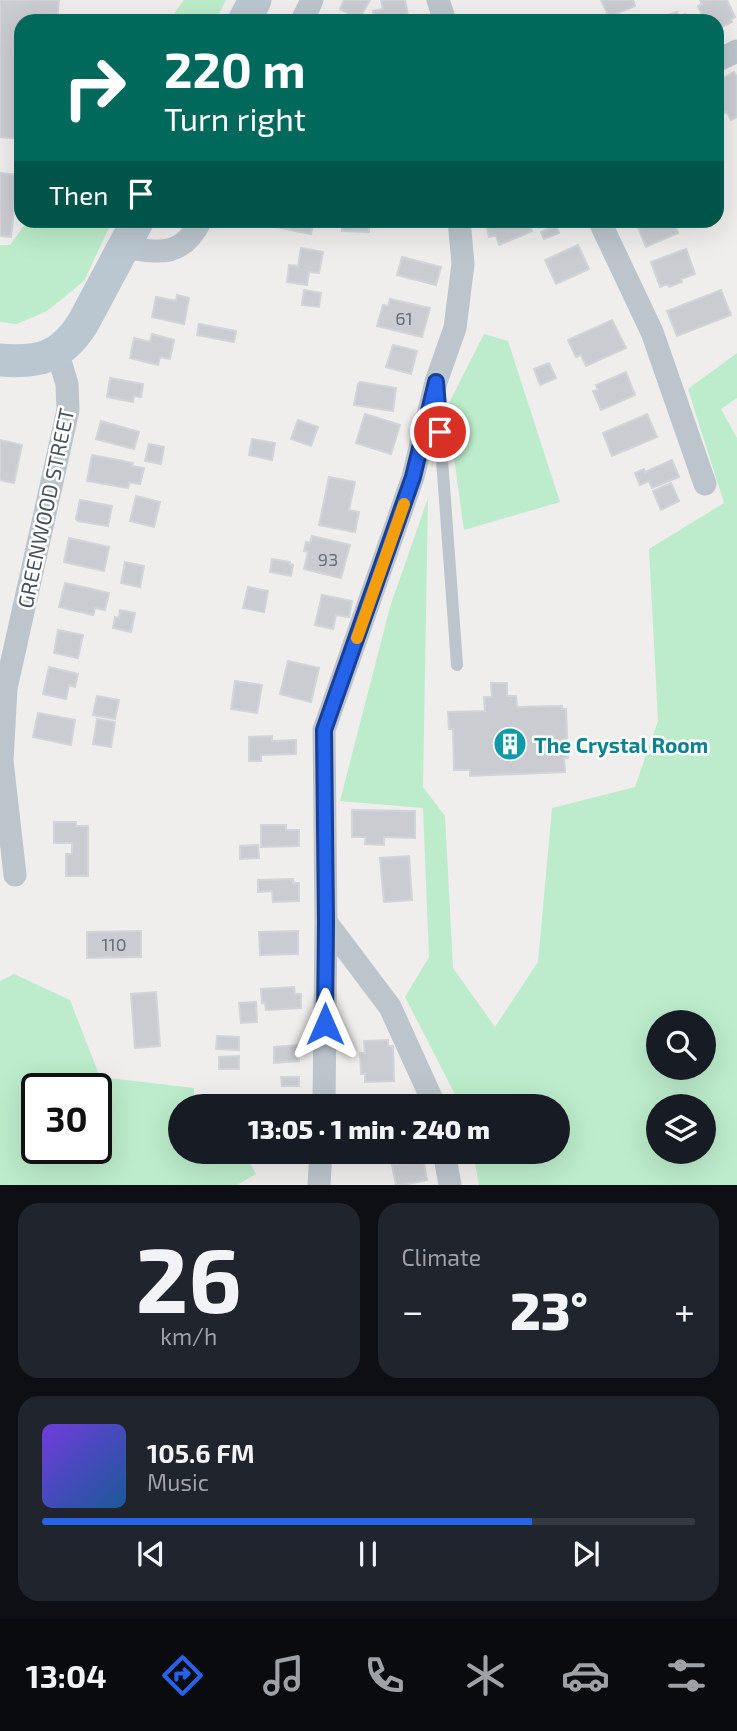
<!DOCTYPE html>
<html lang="en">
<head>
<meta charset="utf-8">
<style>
  :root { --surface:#171b24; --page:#20242c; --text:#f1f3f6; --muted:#9ea1a6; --line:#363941; --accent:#2563eb }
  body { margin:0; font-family:"Exo 2",sans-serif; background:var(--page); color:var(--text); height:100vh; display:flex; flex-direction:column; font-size:26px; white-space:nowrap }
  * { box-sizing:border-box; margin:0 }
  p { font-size:23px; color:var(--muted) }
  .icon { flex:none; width:38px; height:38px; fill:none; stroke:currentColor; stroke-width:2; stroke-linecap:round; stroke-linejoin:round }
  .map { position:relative; height:1185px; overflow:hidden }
  .details { display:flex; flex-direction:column; gap:18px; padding:18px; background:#0d0f14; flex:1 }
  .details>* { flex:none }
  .banner { position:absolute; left:14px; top:14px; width:710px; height:214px; border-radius:21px; box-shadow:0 7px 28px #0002; background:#00695c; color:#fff; overflow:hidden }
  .controls { position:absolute; left:646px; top:1010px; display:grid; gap:14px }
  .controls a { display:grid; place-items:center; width:70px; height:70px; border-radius:50%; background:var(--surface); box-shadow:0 7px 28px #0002; font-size:35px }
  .speed { position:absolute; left:21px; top:1073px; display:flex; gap:14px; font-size:35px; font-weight:700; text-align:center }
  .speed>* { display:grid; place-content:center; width:91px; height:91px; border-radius:50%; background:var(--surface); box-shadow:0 7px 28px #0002; line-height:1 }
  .speed .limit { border:4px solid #111; border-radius:10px; background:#fff; color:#111 }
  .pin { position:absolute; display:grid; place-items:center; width:60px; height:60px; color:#fff; margin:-30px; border:4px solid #fff; border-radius:50%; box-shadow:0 2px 7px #0007 }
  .me { position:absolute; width:77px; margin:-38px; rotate:0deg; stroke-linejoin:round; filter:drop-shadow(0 0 5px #0008) }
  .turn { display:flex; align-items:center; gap:24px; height:147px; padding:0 35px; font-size:32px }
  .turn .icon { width:91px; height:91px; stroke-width:2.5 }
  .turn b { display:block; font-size:49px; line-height:60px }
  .then { display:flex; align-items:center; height:66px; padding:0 35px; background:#0003; gap:14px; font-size:26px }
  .big { font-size:52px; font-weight:800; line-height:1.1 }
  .details .tile { flex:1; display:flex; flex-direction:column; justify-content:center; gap:10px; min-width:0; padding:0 24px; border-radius:21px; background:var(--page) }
  .details .dial { align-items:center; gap:0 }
  .dial b { font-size:91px; line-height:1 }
  .song { display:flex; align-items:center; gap:21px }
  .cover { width:84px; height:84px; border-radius:10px; background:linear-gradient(135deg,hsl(260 70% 55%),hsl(210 70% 35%)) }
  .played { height:7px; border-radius:4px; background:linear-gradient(90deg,var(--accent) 75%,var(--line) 75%) }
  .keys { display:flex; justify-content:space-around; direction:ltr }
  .heat { display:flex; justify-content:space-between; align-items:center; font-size:38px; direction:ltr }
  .details .tiles { flex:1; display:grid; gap:18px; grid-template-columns:1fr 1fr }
  .tile:last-child { grid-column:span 2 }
  .trip { position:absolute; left:168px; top:1094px; width:402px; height:70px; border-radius:35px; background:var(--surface); box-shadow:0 7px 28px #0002; font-weight:800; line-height:70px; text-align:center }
  .tab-bar { display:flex; height:112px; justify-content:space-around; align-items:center; background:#090b0e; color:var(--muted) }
  .tab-bar .icon { width:49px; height:49px }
  .tab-bar .on { color:var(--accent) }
  .tab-bar b { font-size:32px; color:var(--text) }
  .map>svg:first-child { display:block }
  .green { fill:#bceccb; fill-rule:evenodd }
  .building { fill:#caccd2; stroke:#d1d4d8; stroke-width:2 }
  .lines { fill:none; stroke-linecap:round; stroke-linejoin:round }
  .service { stroke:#bcc5cc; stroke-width:12 }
  .minor { stroke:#bcc5cc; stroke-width:23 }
  .secondary { stroke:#bbc7d0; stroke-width:33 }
  .route-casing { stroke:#184099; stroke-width:18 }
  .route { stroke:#2563eb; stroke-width:12 }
  .slow { stroke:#f59e0b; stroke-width:12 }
  .labels { text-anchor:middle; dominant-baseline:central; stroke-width:5; stroke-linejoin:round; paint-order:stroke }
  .number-label { font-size:18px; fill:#677077 }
  .street-label { font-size:21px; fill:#465159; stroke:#fff }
  .culture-label { font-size:21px; font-weight:bold; fill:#0d838f; stroke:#fff; text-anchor:start }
</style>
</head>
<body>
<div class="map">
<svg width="737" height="1185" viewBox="0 0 737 1185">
  <rect width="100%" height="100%" fill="#f0eded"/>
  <path class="green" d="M 184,0 L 226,0 L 215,21 L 169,21 Z
    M 28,220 L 112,221 L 84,281 L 47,311 L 17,324 L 0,322 L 0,245 L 10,245 Z
    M 484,334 L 508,341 L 560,502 L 464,530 L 447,407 Z
    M 737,353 L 737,398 L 721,409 L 737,438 L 737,1185 L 479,1185 L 473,1152 L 558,1152 L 558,1106 L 461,1106 L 405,997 L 429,957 L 423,808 L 340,801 L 390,607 L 428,498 L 423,787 L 445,816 L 453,968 L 495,1027 L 538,962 L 552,808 L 635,787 L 658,721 L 649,549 L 724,503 L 688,389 ZM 704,1022 L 704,1068 L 658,1068 L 658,1022 ZM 704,1106 L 704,1152 L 658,1152 L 658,1106 Z
    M 14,974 L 70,1000 L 100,1077 L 194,1088 L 194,1106 L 180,1106 L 180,1152 L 244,1152 L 256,1174 L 237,1185 L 0,1185 L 0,981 ZM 37,1088 L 96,1088 L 96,1148 L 37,1148 Z"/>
  <path class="building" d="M 0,0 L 59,0 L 57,21 L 21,21 L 21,139 L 0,137 Z
    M 344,0 L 370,0 L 359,19 L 340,9 Z
    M 381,0 L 405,0 L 409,20 L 375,21 L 373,11 L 383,9 Z
    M 601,0 L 633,0 L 635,6 L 609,17 Z
    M 700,0 L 727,0 L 735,17 L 731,19 L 732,22 L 718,29 L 718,21 L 705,21 L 698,6 L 702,4 Z
    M 677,12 L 679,17 L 685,14 L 688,21 L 661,21 L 660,18 Z
    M 734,72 L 737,77 L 737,117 L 731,120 L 727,112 L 722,114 L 718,107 L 718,81 Z
    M 0,173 L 18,175 L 11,237 L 0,236 Z
    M 242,220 L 314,220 L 311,234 Z
    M 342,220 L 369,220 L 369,232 L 342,231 Z
    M 485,220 L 527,220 L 532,231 L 499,245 L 496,235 L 489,237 Z
    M 652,220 L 673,220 L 678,233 L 646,247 L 638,227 Z
    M 556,226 L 559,233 L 544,239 L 541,232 Z
    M 578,245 L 589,269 L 556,284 L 545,260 Z
    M 301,248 L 323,252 L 319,273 L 309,272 L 307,285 L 287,282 L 289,265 L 298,266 Z
    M 686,249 L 695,274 L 681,279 L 682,282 L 669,287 L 668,284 L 660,287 L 651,262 Z
    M 402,257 L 441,267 L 436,285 L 397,275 Z
    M 304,290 L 321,293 L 319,307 L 302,305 Z
    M 721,290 L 731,315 L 677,336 L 667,311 Z
    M 177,295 L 189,298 L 184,324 L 152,317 L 156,297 L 176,301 Z
    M 390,299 L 430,308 L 422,337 L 377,326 L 383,305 L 388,306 Z
    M 612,320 L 626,348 L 586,366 L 581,355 L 576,357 L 568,340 Z
    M 199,324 L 236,331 L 234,342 L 197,335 Z
    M 152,334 L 174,340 L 170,359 L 160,357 L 158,365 L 130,358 L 134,338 L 150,342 Z
    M 393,345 L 417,351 L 411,374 L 386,367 Z
    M 549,363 L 556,378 L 540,385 L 534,369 Z
    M 626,372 L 635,395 L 601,410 L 593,391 L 598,390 L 596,385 Z
    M 110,378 L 143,384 L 141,397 L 134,396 L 133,402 L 107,397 Z
    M 360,382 L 396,388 L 393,411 L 354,405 L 358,384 Z
    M 365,414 L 400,425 L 391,454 L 356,443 Z
    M 647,414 L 657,437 L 612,456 L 603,433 Z
    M 298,420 L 318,427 L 311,446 L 291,439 Z
    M 101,421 L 139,432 L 134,449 L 96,439 Z
    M 252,439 L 275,443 L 272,460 L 249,455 Z
    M 0,440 L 22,445 L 14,483 L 0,480 Z
    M 149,444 L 164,447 L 161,464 L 145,461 Z
    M 92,455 L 133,463 L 132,466 L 144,468 L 140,484 L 129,482 L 128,488 L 87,481 Z
    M 672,460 L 679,477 L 652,488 L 649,481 L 640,485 L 635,473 L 644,469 L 645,472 Z
    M 329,477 L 355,482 L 349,510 L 359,512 L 355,532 L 319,525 Z
    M 671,483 L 679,501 L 661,510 L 653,491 Z
    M 136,496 L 160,502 L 154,527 L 130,521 Z
    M 80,500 L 112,506 L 108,526 L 78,521 L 76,519 Z
    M 312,536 L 350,545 L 341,578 L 304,569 L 308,552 L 304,551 L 306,542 L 310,543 Z
    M 69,538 L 109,547 L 104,571 L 64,562 Z
    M 272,559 L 290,562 L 290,564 L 293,565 L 291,576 L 270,572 Z
    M 125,562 L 144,566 L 140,587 L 121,583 Z
    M 65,583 L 109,593 L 105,610 L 95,608 L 93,615 L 59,607 Z
    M 248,587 L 268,591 L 264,612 L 243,608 Z
    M 322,595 L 352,601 L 349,617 L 336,615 L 333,629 L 315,625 Z
    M 120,610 L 135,613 L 131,632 L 113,628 L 115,617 L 119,618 Z
    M 58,630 L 83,635 L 78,658 L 54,653 Z
    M 288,661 L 319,668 L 311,702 L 280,694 Z
    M 49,667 L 78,674 L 75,687 L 69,685 L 66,699 L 43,694 Z
    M 235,681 L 262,685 L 257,713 L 231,709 Z
    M 491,683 L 507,683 L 507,696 L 516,696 L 517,707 L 562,706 L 562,709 L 566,709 L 568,758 L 564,758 L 565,772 L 470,776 L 470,770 L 454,770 L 453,729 L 449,729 L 448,712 L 485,711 L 484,697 L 492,697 Z
    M 97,696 L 119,700 L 115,719 L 93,715 Z
    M 38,713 L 75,720 L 71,745 L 33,737 Z
    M 97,719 L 115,722 L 111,747 L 93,744 Z
    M 272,736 L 272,741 L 296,740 L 296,754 L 261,755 L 261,761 L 249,761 L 249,737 Z
    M 352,810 L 415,811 L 415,838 L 384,837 L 384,845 L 365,844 L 366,837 L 352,837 Z
    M 54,822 L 76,822 L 76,826 L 88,826 L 88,876 L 66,876 L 66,854 L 72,854 L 72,843 L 54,843 Z
    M 261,825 L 286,825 L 286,830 L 299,830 L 299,846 L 261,847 Z
    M 258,845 L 259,858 L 240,859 L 240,846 Z
    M 409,856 L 412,900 L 384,902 L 380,858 Z
    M 293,879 L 293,883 L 299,883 L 299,901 L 273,902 L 272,891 L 258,892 L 258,880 Z
    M 141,931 L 141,957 L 87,958 L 87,932 Z
    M 298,931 L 298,954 L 260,955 L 259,932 Z
    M 294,987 L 295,994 L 301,994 L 301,1008 L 266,1010 L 265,1003 L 262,1003 L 261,989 Z
    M 156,992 L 160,1046 L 135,1048 L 131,994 Z
    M 256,1002 L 257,1022 L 241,1023 L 239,1003 Z
    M 217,1036 L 239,1037 L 239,1050 L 216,1049 Z
    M 388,1040 L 388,1046 L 393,1046 L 394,1081 L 365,1082 L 365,1074 L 361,1074 L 360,1053 L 365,1053 L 364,1041 Z
    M 298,1045 L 299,1061 L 274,1063 L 274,1047 Z
    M 239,1056 L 239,1069 L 219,1069 L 219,1057 Z
    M 281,1077 L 299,1077 L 299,1086 L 282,1086 Z
    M 399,1152 L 427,1152 L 429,1162 L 424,1163 L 427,1180 L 404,1185 L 396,1185 L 392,1165 L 402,1163 Z"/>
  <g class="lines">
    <path class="service" d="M 438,404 L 457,665"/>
    <path class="minor" d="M 438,0 L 445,21
      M 302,21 L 312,0
      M 718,60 L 737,51
      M 599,220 L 652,332 L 705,484
      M 124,247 C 160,253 182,258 201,220
      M 15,875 L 2,761 L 6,688 L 68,410 L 67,384 L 57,351
      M 326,922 L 390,1007 L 435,1106
      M 324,1106 L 326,922 L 324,730 L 413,477 L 436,382 L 455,328 L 463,264 L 459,220
      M 444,1152 L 450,1185
      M 319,1185 L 321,1152"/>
    <path class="secondary" d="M 244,21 L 255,0
      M 0,360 C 39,363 61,358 83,323 L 138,220"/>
  </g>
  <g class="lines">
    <defs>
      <path id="route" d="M 325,1024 L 326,922 L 324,730 L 413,477 L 436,382 L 440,432"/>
    </defs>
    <use href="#route" class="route-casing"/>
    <use href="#route" class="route"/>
    <path class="slow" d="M 357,638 L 404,504"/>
  </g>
  <defs>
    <symbol id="building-disc" viewBox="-11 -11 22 22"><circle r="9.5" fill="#0f9aa8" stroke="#fff"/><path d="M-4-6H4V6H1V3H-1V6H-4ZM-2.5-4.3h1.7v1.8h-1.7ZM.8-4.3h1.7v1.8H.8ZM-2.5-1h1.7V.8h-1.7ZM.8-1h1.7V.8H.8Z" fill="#fff"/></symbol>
  </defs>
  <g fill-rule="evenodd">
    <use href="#building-disc" x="491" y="725" width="38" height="38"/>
  </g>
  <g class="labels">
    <g class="number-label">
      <text x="404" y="318">61</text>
      <text x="328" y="559">93</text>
      <text x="114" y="944">110</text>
    </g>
    <g class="street-label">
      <text transform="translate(45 508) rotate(-78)">GREENWOOD STREET</text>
    </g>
    <g class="culture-label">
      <text x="534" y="744">The Crystal Room</text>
    </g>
  </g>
</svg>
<div class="controls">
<a><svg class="icon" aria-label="search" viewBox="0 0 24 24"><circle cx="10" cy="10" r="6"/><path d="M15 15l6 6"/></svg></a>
<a><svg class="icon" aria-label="layers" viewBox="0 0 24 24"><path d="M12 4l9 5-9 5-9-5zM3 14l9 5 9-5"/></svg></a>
</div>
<div class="speed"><div class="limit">30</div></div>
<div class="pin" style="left:440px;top:432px;background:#d93025"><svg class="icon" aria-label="arrive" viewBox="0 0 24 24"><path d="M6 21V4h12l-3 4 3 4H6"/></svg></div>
<svg class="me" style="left:325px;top:1024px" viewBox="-20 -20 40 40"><path d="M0-17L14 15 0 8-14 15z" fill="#2563eb" stroke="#fff" stroke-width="4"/></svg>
<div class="trip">13:05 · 1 min · 240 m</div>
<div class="banner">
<div class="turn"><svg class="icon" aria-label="right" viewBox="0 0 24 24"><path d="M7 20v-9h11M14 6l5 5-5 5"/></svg><div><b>220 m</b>Turn right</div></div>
<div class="then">Then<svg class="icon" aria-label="arrive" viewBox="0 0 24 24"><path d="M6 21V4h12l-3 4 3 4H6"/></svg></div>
</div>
</div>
<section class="details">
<div class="tiles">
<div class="tile dial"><b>26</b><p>km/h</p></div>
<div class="tile"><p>Climate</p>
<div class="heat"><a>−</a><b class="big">23°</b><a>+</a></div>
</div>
<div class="tile">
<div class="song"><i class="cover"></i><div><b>105.6 FM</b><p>Music</p></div></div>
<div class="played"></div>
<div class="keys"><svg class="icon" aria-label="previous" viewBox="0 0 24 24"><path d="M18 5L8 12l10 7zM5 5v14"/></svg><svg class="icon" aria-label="pause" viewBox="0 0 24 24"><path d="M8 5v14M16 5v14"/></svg><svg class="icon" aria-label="next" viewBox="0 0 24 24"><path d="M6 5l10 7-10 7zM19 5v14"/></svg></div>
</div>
</div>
</section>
<nav class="tab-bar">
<b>13:04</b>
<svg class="icon on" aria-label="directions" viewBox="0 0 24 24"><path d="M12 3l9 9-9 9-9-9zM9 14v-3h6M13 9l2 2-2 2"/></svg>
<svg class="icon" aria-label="music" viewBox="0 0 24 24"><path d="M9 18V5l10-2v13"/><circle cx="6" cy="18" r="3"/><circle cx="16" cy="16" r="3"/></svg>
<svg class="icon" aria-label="phone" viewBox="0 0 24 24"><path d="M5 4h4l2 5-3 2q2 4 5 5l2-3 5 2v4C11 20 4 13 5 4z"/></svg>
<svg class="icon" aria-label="climate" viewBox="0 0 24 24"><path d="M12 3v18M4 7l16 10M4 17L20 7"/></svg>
<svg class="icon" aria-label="car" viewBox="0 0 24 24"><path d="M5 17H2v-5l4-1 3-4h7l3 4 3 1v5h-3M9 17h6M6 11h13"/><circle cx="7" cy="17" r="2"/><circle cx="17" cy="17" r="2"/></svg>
<svg class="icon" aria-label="filters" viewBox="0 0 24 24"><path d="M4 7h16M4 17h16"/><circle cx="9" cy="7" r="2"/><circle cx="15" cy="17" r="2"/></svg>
</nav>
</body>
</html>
